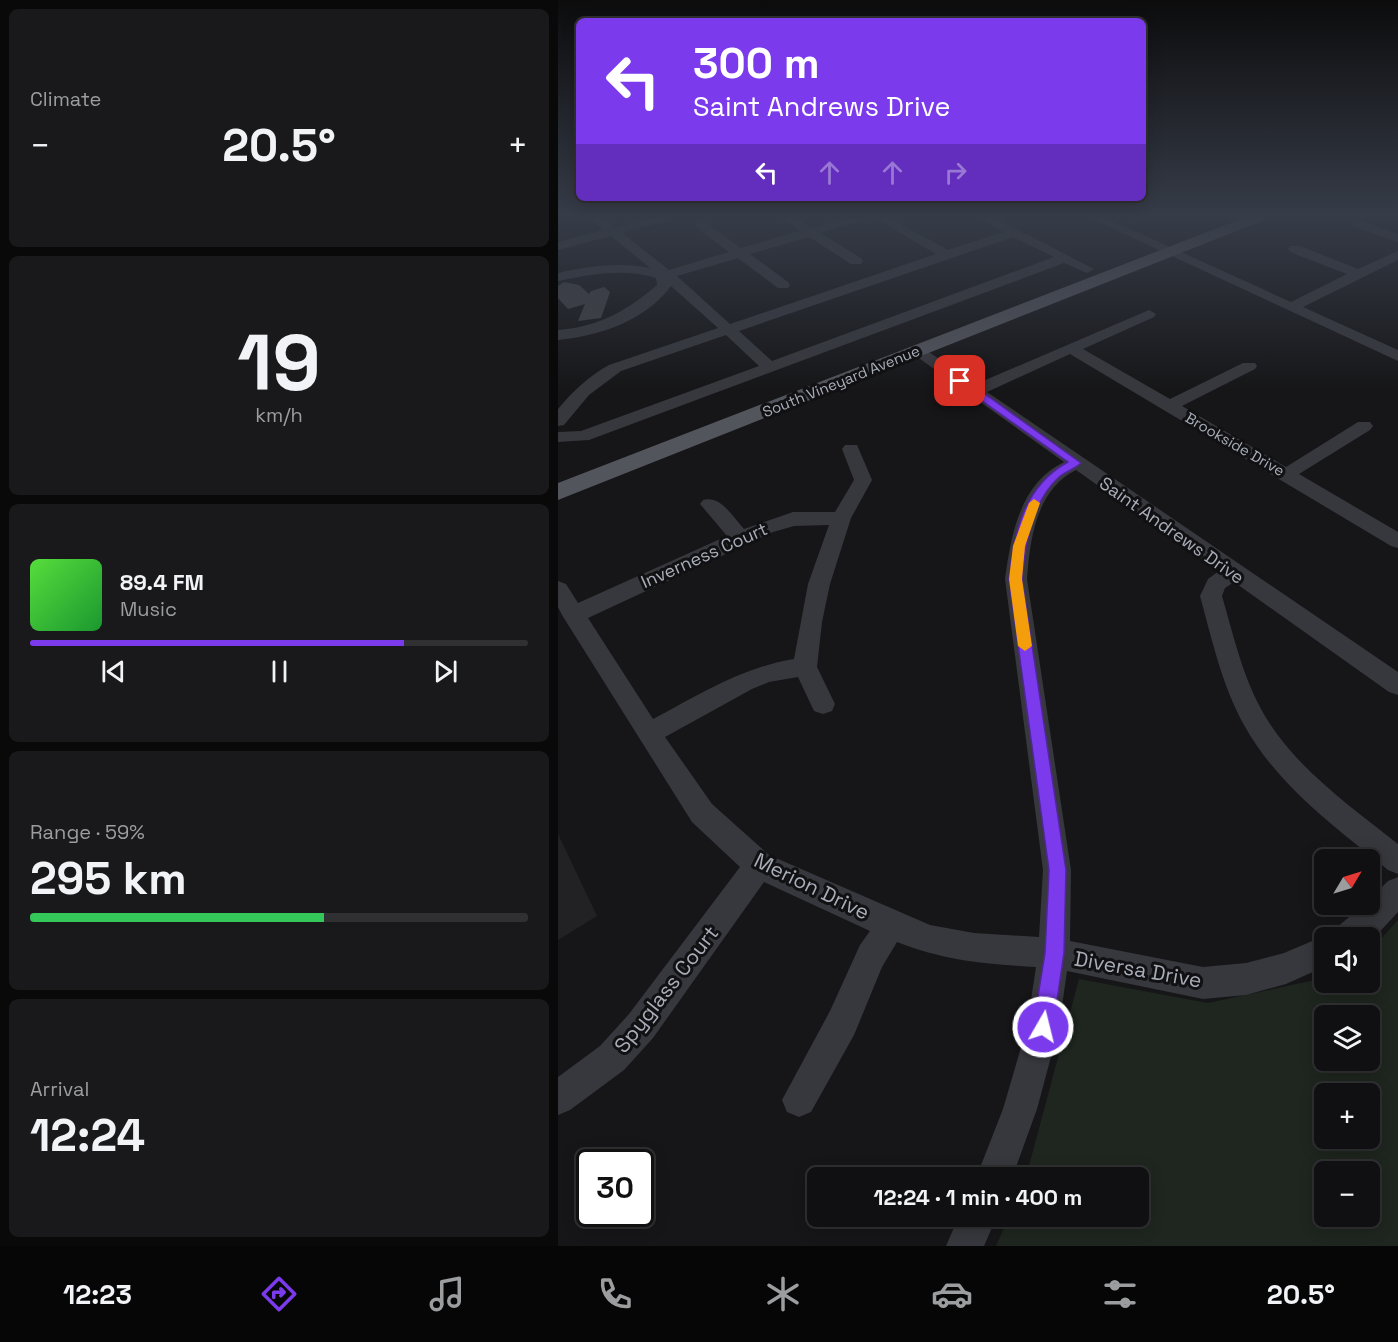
<!DOCTYPE html>
<html lang="en">
<head>
<meta charset="utf-8">
<style>
  :root { --surface:#101012; --page:#19191b; --text:#f1f3f6; --muted:#9c9d9f; --line:#303032; --accent:#7c3aed }
  body { margin:0; font-family:"Space Grotesk",sans-serif; background:var(--page); color:var(--text); height:100vh; display:flex; flex-direction:column; font-size:22px; white-space:nowrap }
  * { box-sizing:border-box; margin:0 }
  p { font-size:20px; color:var(--muted) }
  .icon { flex:none; width:33px; height:33px; fill:none; stroke:currentColor; stroke-width:2; stroke-linecap:round; stroke-linejoin:round }
  .map { position:relative; flex:1; overflow:hidden }
  .drawer { display:flex; flex-direction:column; gap:9px; padding:9px; background:#09090a; width:558px }
  .drawer>* { flex:none }
  .hud { position:absolute; left:18px; top:18px; width:570px; height:183px; border-radius:9px; box-shadow:0 3px 15px #0003,0 0 0 2px var(--line); background:#7c3aed; color:#fff; overflow:hidden }
  .needle { width:39px; rotate:52deg }
  .tools { position:absolute; left:756px; top:849px; display:grid; gap:12px }
  .tools a { display:grid; place-items:center; width:66px; height:66px; border-radius:9px; background:var(--surface); box-shadow:0 3px 15px #0003,0 0 0 2px var(--line); font-size:30px }
  .speed { position:absolute; left:18px; top:1149px; display:flex; gap:12px; font-size:30px; font-weight:700; text-align:center }
  .speed>* { display:grid; place-content:center; width:78px; height:78px; border-radius:50%; background:var(--surface); box-shadow:0 3px 15px #0003,0 0 0 2px var(--line); line-height:1 }
  .speed .limit { border:3px solid #111; border-radius:9px; background:#fff; color:#111 }
  .pin { position:absolute; display:grid; place-items:center; width:51px; height:51px; color:#fff; margin:-26px; border-radius:12px; box-shadow:0 3px 9px #0006 }
  .me { position:absolute; width:66px; margin:-33px; rotate:8deg; stroke-linejoin:round; filter:drop-shadow(0 0 4px #0008) }
  .turn { display:flex; align-items:center; gap:21px; height:126px; padding:0 18px; font-size:27px }
  .turn .icon { width:78px; height:78px; stroke-width:2.5 }
  .turn b { display:block; font-size:42px; line-height:51px }
  .lanes { display:flex; align-items:center; height:57px; padding:0 18px; background:#0003; justify-content:center; gap:30px; direction:ltr }
  .lanes .off { opacity:.35 }
  .big { font-size:45px; font-weight:700; line-height:1.1 }
  .drawer .tile { flex:1; display:flex; flex-direction:column; justify-content:center; gap:9px; min-width:0; padding:0 21px; border-radius:9px; background:var(--page) }
  .drawer .dial { align-items:center; gap:0 }
  .dial b { font-size:78px; line-height:1 }
  .song { display:flex; align-items:center; gap:18px }
  .cover { width:72px; height:72px; border-radius:9px; background:linear-gradient(135deg,hsl(110 70% 55%),hsl(130 70% 35%)) }
  .played { height:6px; border-radius:3px; background:linear-gradient(90deg,var(--accent) 75%,var(--line) 75%) }
  .keys { display:flex; justify-content:space-around; direction:ltr }
  .heat { display:flex; justify-content:space-between; align-items:center; font-size:33px; direction:ltr }
  .charge { height:9px; border-radius:4px; background:linear-gradient(90deg,#34c759 59%,var(--line) 0) }
  .trip { position:absolute; left:249px; top:1167px; width:342px; height:60px; border-radius:9px; background:var(--surface); box-shadow:0 3px 15px #0003,0 0 0 2px var(--line); font-weight:700; line-height:60px; text-align:center }
  .tabs { display:flex; height:96px; justify-content:space-around; align-items:center; background:#060607; color:var(--muted) }
  .tabs .icon { width:42px; height:42px }
  .tabs .selected { color:var(--accent) }
  .tabs b { font-size:27px; color:var(--text) }
  main { display:flex; flex:1; min-height:0 }
  .map>svg:first-child { display:block }
  .built { fill:#222225 }
  .green { fill:#1e261f; fill-rule:evenodd }
  .building { fill:#404145 }
  .lines { fill:none; stroke-linecap:round; stroke-linejoin:round }
  .minor { fill:#37383d; fill-rule:evenodd }
  .major { fill:#53555c; fill-rule:evenodd }
  .route { fill:#7c3aed; stroke:#51269a; stroke-width:1.5 }
  .slow { fill:#f59e0b }
  .labels { text-anchor:middle; dominant-baseline:central; stroke-width:6; stroke-linejoin:round; paint-order:stroke }
  .far-street-label { font-size:15px; fill:#a8adb8; stroke:#111113 }
  .street-label { font-size:18px; fill:#a8adb8; stroke:#111113 }
  .near-street-label { font-size:21px; fill:#a8adb8; stroke:#111113 }
</style>
</head>
<body>
<main>
<section class="drawer">
<div class="tile"><p>Climate</p>
<div class="heat"><a>−</a><b class="big">20.5°</b><a>+</a></div>
</div>
<div class="tile dial"><b>19</b><p>km/h</p></div>
<div class="tile">
<div class="song"><i class="cover"></i><div><b>89.4 FM</b><p>Music</p></div></div>
<div class="played"></div>
<div class="keys"><svg class="icon" aria-label="previous" viewBox="0 0 24 24"><path d="M18 5L8 12l10 7zM5 5v14"/></svg><svg class="icon" aria-label="pause" viewBox="0 0 24 24"><path d="M8 5v14M16 5v14"/></svg><svg class="icon" aria-label="next" viewBox="0 0 24 24"><path d="M6 5l10 7-10 7zM19 5v14"/></svg></div>
</div>
<div class="tile"><p>Range · 59%</p><b class="big">295 km</b><div class="charge"></div></div>
<div class="tile"><p>Arrival</p><b class="big">12:24</b></div>
</section>
<div class="map">
<svg width="840" height="1246" viewBox="0 0 840 1246">
  <rect width="100%" height="100%" fill="#161618"/>
  <path class="built" d="M 0,834 L 39,916 L 0,940 Z"/>
  <path class="green" d="M 840,920 L 840,1246 L 438,1246 L 451,1217 L 580,1216 L 580,1178 L 468,1177 L 521,979 L 650,1003 L 766,978 L 766,982 L 812,982 L 812,951 ZM 766,1016 L 812,1016 L 812,1060 L 766,1060 ZM 766,1094 L 812,1094 L 812,1138 L 766,1138 ZM 766,1172 L 812,1172 L 812,1216 L 766,1216 Z"/>
  <path class="building" d="M 6,282 L 21,285 L 31,294 L 33,291 L 46,287 L 52,292 L 43,318 L 20,321 L 27,304 L 10,309 L 0,298 L 0,286 Z"/>
  <g class="lines">
    <path class="minor" d="M 31,217 L 44,217 L 57,227 L 95,217 L 114,217 L 112,220 L 64,233 L 111,270 L 171,252 L 139,228 L 137,225 L 139,222 L 147,222 L 183,248 L 242,231 L 222,217 L 236,217 L 254,228 L 291,217 L 309,217 L 307,220 L 262,233 L 303,258 L 305,261 L 303,264 L 293,264 L 251,237 L 192,254 L 230,282 L 232,285 L 230,288 L 220,288 L 180,258 L 119,276 L 172,324 L 378,254 L 315,217 L 330,217 L 390,250 L 445,232 L 420,217 L 435,217 L 536,269 L 529,273 L 506,263 L 31,440 L 0,442 L 0,432 L 23,431 L 201,366 L 168,335 L 63,371 L 31,395 L 6,425 L 0,426 L 0,409 C 15,391 31,376 51,365 L 160,328 L 113,286 C 87,321 41,336 0,340 L 0,330 C 40,327 69,311 99,285 L 98,278 C 67,268 32,274 0,281 L 0,273 C 31,266 61,262 92,268 L 53,236 L 0,250 L 0,242 L 45,230 ZM 455,237 L 496,257 L 214,361 L 181,331 Z
      M 530,217 L 546,217 L 733,302 L 789,274 L 732,252 L 730,249 L 732,246 L 742,246 L 800,269 L 840,251 L 840,260 L 745,307 L 840,350 L 840,361 Z
      M 798,219 L 840,234 L 840,242 L 794,226 L 792,223 Z
      M 591,310 L 598,314 L 596,317 L 525,349 L 612,399 L 685,363 L 697,363 L 699,366 L 697,369 L 624,406 L 728,467 L 800,422 L 812,422 L 815,426 L 812,430 L 741,474 L 840,532 L 840,548 L 833,546 L 512,354 L 429,392 L 840,672 L 840,695 L 831,692 L 676,582 L 667,588 L 664,596 C 675,634 684,674 703,709 C 733,765 791,805 840,844 L 840,874 L 830,870 C 778,828 719,785 686,725 C 664,685 654,640 642,596 L 650,579 L 661,571 L 518,470 C 478,490 472,539 469,579 L 513,870 L 512,941 L 645,967 L 688,963 L 726,953 L 766,936 L 771,938 L 766,938 L 766,967 L 728,984 L 688,995 L 645,999 L 509,971 L 501,1027 L 479,1109 L 454,1178 L 418,1178 L 445,1109 L 469,1027 L 478,967 C 427,964 388,961 339,942 L 324,967 L 296,1035 L 253,1112 L 241,1117 L 229,1112 L 224,1100 L 272,1011 L 302,945 L 312,931 L 206,882 L 95,1038 L 66,1070 L 12,1110 L 0,1115 L 0,1077 L 42,1046 L 71,1014 L 182,867 L 134,822 L 4,615 L 0,607 L 0,581 L 8,584 L 20,603 L 169,536 L 142,504 L 145,500 C 163,495 175,517 186,529 L 235,512 L 277,512 L 296,480 L 284,449 L 287,445 L 299,445 L 314,480 L 293,518 L 272,584 L 264,622 L 259,667 L 277,704 L 274,711 L 265,714 L 256,711 L 240,677 L 211,682 L 194,689 L 107,737 L 154,804 L 211,855 L 372,925 L 416,933 L 481,937 L 485,870 L 447,579 C 453,535 462,483 506,462 L 351,351 L 353,348 L 365,348 L 418,384 ZM 271,525 L 250,584 L 236,659 C 182,668 143,694 95,719 L 30,618 L 215,532 L 236,526 Z
      M 840,877 L 840,912 L 814,940 L 812,941 L 812,938 L 773,938 C 779,923 795,916 806,904 L 812,904 L 812,899 L 830,881 Z
      M 401,1216 L 439,1216 L 426,1246 L 388,1246 Z"/>
    <path class="major" d="M 688,217 L 709,217 L 706,220 L 0,500 L 0,483 Z"/>
  </g>
  <linearGradient id="sky" x2="0" y2="1"><stop stop-color="#0c0c0d"/><stop offset="0.55" stop-color="#363c48"/><stop offset="1" stop-color="#363c48" stop-opacity="0"/></linearGradient>
  <rect width="840" height="391" fill="url(#sky)"/>
  <path class="route" d="M 399,379 L 406,379 L 523,463 C 517,469 506,472 500,478 C 474,502 467,545 464,579 L 508,870 L 506,953 L 495,1027 L 492,1034 L 485,1037 L 478,1034 L 475,1027 L 487,953 L 491,870 L 451,579 C 456,532 466,486 510,462 L 399,383 Z"/>
  <path class="slow" d="M 476,499 L 482,503 L 467,546 L 464,579 L 474,646 L 467,651 L 460,646 L 451,579 L 455,546 L 471,503 Z"/>
  <g class="labels">
    <g class="far-street-label">
      <text transform="translate(283 381) rotate(-22)">South Vineyard Avenue</text>
      <text transform="translate(677 444) rotate(30)">Brookside Drive</text>
    </g>
    <g class="street-label">
      <text transform="translate(614 530) rotate(35)">Saint Andrews Drive</text>
      <text transform="translate(146 555) rotate(-24)">Inverness Court</text>
    </g>
    <g class="near-street-label">
      <text transform="translate(254 886) rotate(26)">Merion Drive</text>
      <text transform="translate(580 969) rotate(10)">Diversa Drive</text>
      <text transform="translate(108 989) rotate(-52)">Spyglass Court</text>
    </g>
  </g>
</svg>
<div class="tools">
<a><svg class="needle" viewBox="-14 -14 28 28"><path d="M0-13l5 13h-10z" fill="#e53935"/><path d="M0 13l5-13h-10z" fill="#9c9d9f"/></svg></a>
<a><svg class="icon" aria-label="sound" viewBox="0 0 24 24"><path d="M4 9h4l5-4v14l-5-4H4zM17 9q2 3 0 6"/></svg></a>
<a><svg class="icon" aria-label="layers" viewBox="0 0 24 24"><path d="M12 4l9 5-9 5-9-5zM3 14l9 5 9-5"/></svg></a>
<a>+</a>
<a>−</a>
</div>
<div class="speed"><div class="limit">30</div></div>
<div class="pin" style="left:402px;top:381px;background:#d93025"><svg class="icon" aria-label="arrive" viewBox="0 0 24 24"><path d="M6 21V4h12l-3 4 3 4H6"/></svg></div>
<svg class="me" style="left:485px;top:1027px" viewBox="-20 -20 40 40"><circle r="17" fill="#7c3aed" stroke="#fff" stroke-width="3"/><path d="M0-11L8 9 0 5-8 9z" fill="#fff"/></svg>
<div class="trip">12:24 · 1 min · 400 m</div>
<div class="hud">
<div class="turn"><svg class="icon" aria-label="left" viewBox="0 0 24 24"><path d="M17 20v-9H6M10 6l-5 5 5 5"/></svg><div><b>300 m</b>Saint Andrews Drive</div></div>
<div class="lanes"><svg class="icon" aria-label="left" viewBox="0 0 24 24"><path d="M17 20v-9H6M10 6l-5 5 5 5"/></svg><svg class="icon off" aria-label="ahead" viewBox="0 0 24 24"><path d="M12 20V5M6 11l6-6 6 6"/></svg><svg class="icon off" aria-label="ahead" viewBox="0 0 24 24"><path d="M12 20V5M6 11l6-6 6 6"/></svg><svg class="icon off" aria-label="right" viewBox="0 0 24 24"><path d="M7 20v-9h11M14 6l5 5-5 5"/></svg></div>
</div>
</div>
</main>
<nav class="tabs">
<b>12:23</b>
<svg class="icon selected" aria-label="directions" viewBox="0 0 24 24"><path d="M12 3l9 9-9 9-9-9zM9 14v-3h6M13 9l2 2-2 2"/></svg>
<svg class="icon" aria-label="music" viewBox="0 0 24 24"><path d="M9 18V5l10-2v13"/><circle cx="6" cy="18" r="3"/><circle cx="16" cy="16" r="3"/></svg>
<svg class="icon" aria-label="phone" viewBox="0 0 24 24"><path d="M5 4h4l2 5-3 2q2 4 5 5l2-3 5 2v4C11 20 4 13 5 4z"/></svg>
<svg class="icon" aria-label="climate" viewBox="0 0 24 24"><path d="M12 3v18M4 7l16 10M4 17L20 7"/></svg>
<svg class="icon" aria-label="car" viewBox="0 0 24 24"><path d="M5 17H2v-5l4-1 3-4h7l3 4 3 1v5h-3M9 17h6M6 11h13"/><circle cx="7" cy="17" r="2"/><circle cx="17" cy="17" r="2"/></svg>
<svg class="icon" aria-label="filters" viewBox="0 0 24 24"><path d="M4 7h16M4 17h16"/><circle cx="9" cy="7" r="2"/><circle cx="15" cy="17" r="2"/></svg>
<b>20.5°</b>
</nav>
</body>
</html>
